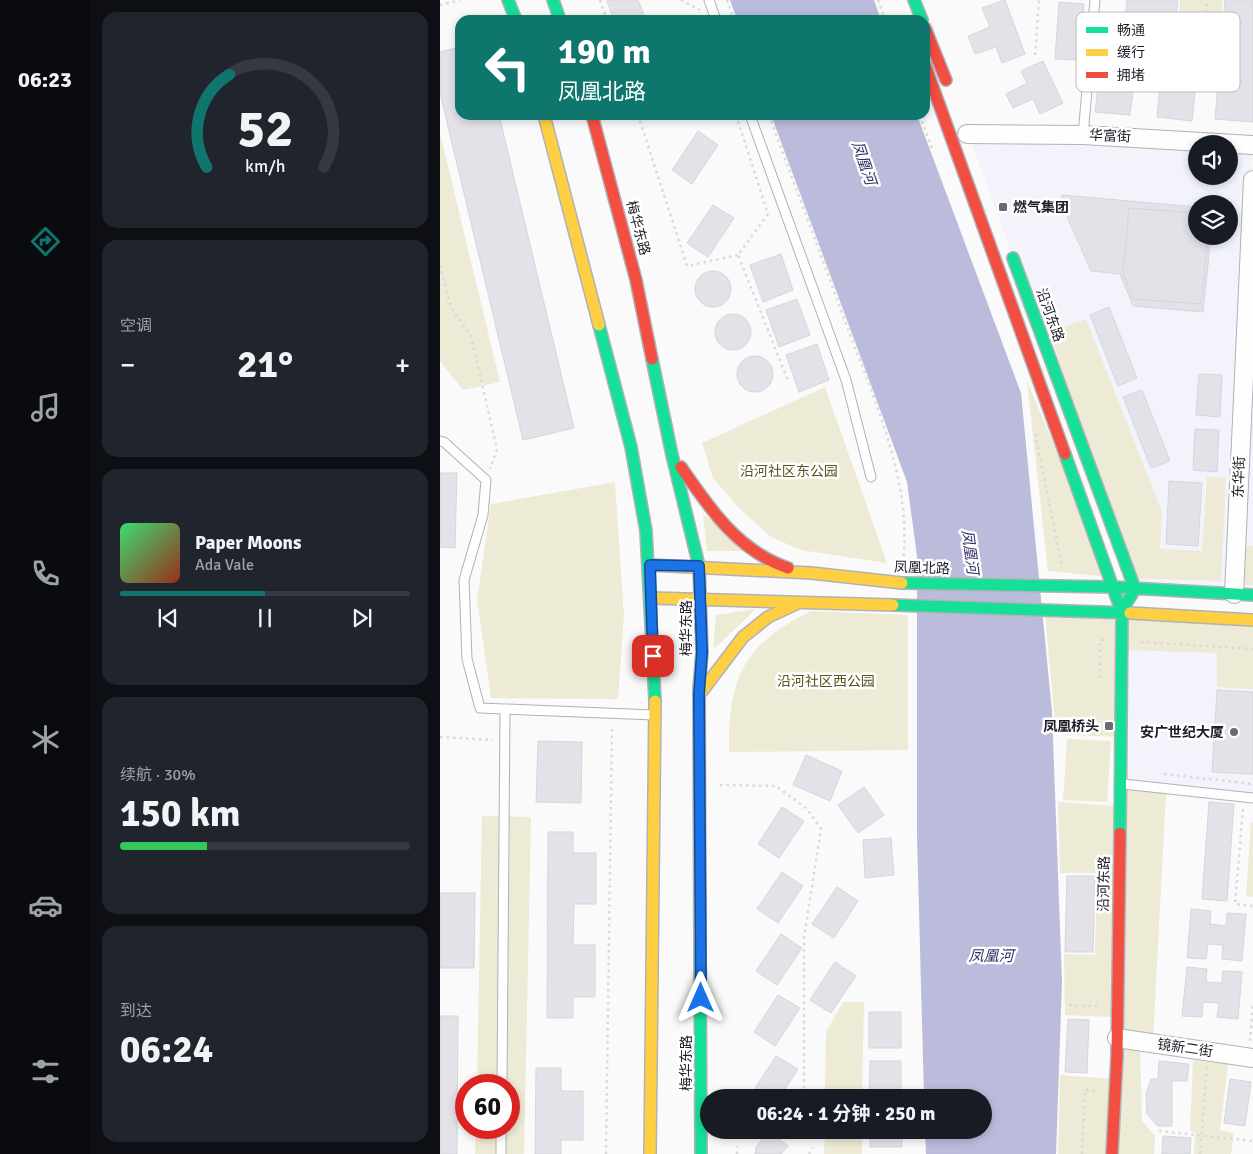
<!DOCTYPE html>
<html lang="zh">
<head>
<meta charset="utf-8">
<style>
  :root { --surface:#171b24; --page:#20242c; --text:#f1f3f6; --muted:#9ea1a6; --line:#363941; --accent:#0f766e }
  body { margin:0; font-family:Signika,"Noto Sans SC",sans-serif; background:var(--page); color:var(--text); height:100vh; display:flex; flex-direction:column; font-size:19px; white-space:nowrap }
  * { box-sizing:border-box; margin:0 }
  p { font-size:16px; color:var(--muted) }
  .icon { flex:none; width:28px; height:28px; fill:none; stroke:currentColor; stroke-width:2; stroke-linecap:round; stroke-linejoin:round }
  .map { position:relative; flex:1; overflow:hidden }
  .panel { display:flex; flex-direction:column; gap:12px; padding:12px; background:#0d0f14; width:350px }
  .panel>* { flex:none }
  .banner { position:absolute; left:15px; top:15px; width:475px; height:105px; border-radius:15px; box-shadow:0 2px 8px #0003; background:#0f766e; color:#fff; overflow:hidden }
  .controls { position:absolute; left:748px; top:135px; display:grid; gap:10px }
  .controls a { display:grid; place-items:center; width:50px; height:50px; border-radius:50%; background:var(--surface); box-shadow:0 2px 8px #0003; font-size:25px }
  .speed { position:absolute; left:15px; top:1074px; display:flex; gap:10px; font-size:25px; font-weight:700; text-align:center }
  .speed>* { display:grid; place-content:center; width:65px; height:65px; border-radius:50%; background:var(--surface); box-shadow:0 2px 8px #0003; line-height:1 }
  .speed .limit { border:8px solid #d22; background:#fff; color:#111 }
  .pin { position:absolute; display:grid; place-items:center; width:42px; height:42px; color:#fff; margin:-21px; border-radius:10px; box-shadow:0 2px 8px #0006 }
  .me { position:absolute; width:55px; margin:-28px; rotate:0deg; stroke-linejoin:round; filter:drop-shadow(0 0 4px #0008) }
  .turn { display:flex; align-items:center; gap:18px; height:105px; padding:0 20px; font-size:22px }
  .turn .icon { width:65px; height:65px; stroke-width:2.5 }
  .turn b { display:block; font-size:35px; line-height:42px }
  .big { font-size:38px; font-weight:700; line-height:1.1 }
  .panel .tile { flex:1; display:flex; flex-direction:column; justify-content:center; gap:8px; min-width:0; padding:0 18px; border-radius:15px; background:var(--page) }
  .panel .dial { align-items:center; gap:0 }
  .dial svg { height:130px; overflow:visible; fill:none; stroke:var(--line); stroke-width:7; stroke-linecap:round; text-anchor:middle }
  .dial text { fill:var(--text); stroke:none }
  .song { display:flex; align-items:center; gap:15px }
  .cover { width:60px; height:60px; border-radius:8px; background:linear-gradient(135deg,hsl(140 70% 55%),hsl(10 70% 35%)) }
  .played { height:5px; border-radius:2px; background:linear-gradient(90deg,var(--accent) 50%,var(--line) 50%) }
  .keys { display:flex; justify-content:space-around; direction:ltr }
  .heat { display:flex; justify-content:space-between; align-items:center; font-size:28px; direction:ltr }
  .charge { height:8px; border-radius:4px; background:linear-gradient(90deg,#34c759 30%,var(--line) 0) }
  .trip { position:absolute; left:260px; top:1089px; width:292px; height:50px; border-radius:25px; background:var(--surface); box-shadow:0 2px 8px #0003; font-weight:700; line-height:50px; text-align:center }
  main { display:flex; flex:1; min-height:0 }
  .dock { display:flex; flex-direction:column; width:90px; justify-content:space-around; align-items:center; background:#090b0e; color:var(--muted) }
  .dock .icon { width:35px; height:35px }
  .dock .on { color:var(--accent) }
  .dock b { font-size:22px; color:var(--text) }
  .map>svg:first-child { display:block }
  .built { fill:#f3f3fc; fill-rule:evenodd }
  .green { fill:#edead5 }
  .water { fill:#bbbcdb }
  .building { fill:#e2e2e8; stroke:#d5d6db }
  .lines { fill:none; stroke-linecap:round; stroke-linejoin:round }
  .lane-casing { stroke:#b1b2b7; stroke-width:11 }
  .street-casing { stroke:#b1b2b7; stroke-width:20 }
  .fast-casing { stroke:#b1b2b7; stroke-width:14 }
  .slow-casing { stroke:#b1b2b7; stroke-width:14 }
  .jam-casing { stroke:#b1b2b7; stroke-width:14 }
  .path { stroke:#d9d9d9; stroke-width:2.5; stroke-dasharray:2.5 4; stroke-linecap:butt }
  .lane { stroke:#fefefe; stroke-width:9 }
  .street { stroke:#fefefe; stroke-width:18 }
  .fast { stroke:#16e098; stroke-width:11 }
  .slow { stroke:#ffcf43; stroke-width:11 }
  .jam { stroke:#f24e42; stroke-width:11 }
  .route-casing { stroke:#114b97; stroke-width:12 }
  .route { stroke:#1a73e8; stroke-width:9 }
  .poi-dot { fill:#6a6b72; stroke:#fff; stroke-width:2 }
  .labels { text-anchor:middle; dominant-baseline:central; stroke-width:5; stroke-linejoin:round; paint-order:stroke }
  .street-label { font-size:14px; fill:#1d1e28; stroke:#fff }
  .poi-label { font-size:14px; font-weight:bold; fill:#1d1e28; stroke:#fff; text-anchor:end }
  .park-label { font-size:14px; fill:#5d531b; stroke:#fff }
  .water-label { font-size:15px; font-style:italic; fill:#343169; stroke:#fff }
  .key { fill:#fff; stroke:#bbbcbe; stroke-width:1 }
  .key-label { font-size:14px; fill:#1d1e28 }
</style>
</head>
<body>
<main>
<nav class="dock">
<b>06:23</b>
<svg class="icon on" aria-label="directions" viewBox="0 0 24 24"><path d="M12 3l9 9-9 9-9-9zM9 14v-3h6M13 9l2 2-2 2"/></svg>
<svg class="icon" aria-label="music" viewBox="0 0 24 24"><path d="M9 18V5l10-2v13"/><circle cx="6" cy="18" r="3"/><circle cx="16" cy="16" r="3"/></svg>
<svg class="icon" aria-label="phone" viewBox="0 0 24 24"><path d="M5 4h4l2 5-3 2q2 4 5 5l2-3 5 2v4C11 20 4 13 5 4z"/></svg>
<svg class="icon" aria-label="climate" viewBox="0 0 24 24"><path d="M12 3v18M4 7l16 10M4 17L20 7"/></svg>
<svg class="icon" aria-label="car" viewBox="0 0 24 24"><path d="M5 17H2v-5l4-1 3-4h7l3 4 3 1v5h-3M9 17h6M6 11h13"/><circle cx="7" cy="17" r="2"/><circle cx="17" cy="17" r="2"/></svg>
<svg class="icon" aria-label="filters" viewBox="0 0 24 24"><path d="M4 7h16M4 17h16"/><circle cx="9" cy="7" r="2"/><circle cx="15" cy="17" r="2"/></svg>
</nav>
<section class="panel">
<div class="tile dial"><svg viewBox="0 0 100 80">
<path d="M14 69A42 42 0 1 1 86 69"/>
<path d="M14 69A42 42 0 0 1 28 12" stroke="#0f766e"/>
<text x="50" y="56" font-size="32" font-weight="700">52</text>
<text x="50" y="72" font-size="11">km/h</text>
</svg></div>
<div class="tile"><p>空调</p>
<div class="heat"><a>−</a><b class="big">21°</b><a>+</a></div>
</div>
<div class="tile">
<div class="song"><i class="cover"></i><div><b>Paper Moons</b><p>Ada Vale</p></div></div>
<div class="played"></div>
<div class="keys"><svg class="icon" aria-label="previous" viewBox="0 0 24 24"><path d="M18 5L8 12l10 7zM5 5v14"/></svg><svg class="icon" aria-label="pause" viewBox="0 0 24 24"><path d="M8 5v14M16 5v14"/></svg><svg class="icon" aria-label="next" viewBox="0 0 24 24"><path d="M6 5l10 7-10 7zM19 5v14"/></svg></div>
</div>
<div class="tile"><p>续航 · 30%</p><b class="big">150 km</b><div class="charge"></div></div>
<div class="tile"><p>到达</p><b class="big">06:24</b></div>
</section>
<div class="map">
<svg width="813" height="1154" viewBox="0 0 813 1154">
  <rect width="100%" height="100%" fill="#fafafa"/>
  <path class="built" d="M 528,134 L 643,135 L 813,145 L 794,594 L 695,589 ZM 756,144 L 789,144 L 789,176 L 756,176 ZM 756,204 L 789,204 L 789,236 L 756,236 Z
    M 809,403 L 813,403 L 813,588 L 801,588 Z
    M 683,614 L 813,621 L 813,796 L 682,782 Z"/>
  <path class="green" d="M 740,0 L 783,0 L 775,78 L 733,75 Z
    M 0,133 L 60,382 L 23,390 L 0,361 Z
    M 646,319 L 722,512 L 720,549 L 762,551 L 767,477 L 786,477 L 781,581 L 688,578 L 610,332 Z
    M 587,381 L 670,577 L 608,571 Z
    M 385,387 L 447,563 L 361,550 L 331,537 L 301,510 L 273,478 L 262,443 Z
    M 175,482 L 184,616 L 178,699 L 51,698 L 37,600 L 51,504 Z
    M 263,514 L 316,551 L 267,551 Z
    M 805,546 L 813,546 L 813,585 L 804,585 Z
    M 316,609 L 273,650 L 276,615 Z
    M 371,611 L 468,615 L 468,750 L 289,752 C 288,678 304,644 371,611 Z
    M 605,612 L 678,616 L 676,737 L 616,734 Z
    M 687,617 L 813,623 L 813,689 L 777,687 L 777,653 L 685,650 Z
    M 627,739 L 671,741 L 667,802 L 623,800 Z
    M 684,787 L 726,794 L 713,1039 L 683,1034 Z
    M 618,802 L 676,806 L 671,1017 L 625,1015 L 624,954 L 655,955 L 657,873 L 620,873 Z
    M 42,816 L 91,817 L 84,1154 L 35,1154 L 36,1128 L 69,1128 L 69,1085 L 37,1085 Z
    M 811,822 L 813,822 L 813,897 L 806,896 Z
    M 403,1002 L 424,1002 L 422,1097 L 385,1097 L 386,1032 Z
    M 682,1043 L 700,1046 L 702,1121 L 715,1136 L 714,1154 L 676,1154 Z
    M 753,1060 L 788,1064 L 780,1130 L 794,1133 L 791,1154 L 754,1154 L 755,1132 L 750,1131 Z
    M 620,1075 L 674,1079 L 670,1154 L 618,1154 Z
    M 385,1130 L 422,1130 L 422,1154 L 384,1154 Z"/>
  <path class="water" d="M 290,0 L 434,0 L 441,20 L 297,20 Z
    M 331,115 L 477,115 L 581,393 L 612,712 L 622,981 L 616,1154 L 486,1154 L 485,1130 L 544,1130 L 544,1098 L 484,1097 L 477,836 L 477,556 L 467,482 Z"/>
  <path class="building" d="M 170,0 L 198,0 L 206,20 L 174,20 L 167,1 Z
    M 565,0 L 585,54 L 562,63 L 556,47 L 535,54 L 528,36 L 550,27 L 542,8 Z
    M 687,0 L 738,0 L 730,70 L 680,65 Z
    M 785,0 L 813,0 L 813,122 L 775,119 Z
    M 619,2 L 644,4 L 640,60 L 615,59 Z
    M 20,47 L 20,115 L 59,115 L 134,428 L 83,440 L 0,93 L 0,52 Z
    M 603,61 L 623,103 L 600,114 L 593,99 L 573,108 L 566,94 L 587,83 L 581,71 Z
    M 660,72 L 695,75 L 690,115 L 655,112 Z
    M 721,77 L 756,81 L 752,121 L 717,117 Z
    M 258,131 L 278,145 L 252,184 L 232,170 Z
    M 622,195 L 756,207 L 756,236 L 771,236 L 763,312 L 693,306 L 680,274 L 651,271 L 621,203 Z
    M 273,205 L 294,218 L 268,257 L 247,243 Z
    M 689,208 L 756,213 L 756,236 L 768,236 L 761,304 L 693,299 L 683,273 Z
    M 341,254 L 353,290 L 323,302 L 310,265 Z
    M255 289a18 18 0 1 1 36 0a18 18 0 1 1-36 0Z
    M 357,299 L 370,335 L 339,347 L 326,310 Z
    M 669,307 L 697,378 L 678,386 L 650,315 Z
    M275 332a18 18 0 1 1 36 0a18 18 0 1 1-36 0Z
    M 377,344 L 389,380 L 359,392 L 346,355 Z
    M297 374a18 18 0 1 1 36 0a18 18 0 1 1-36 0Z
    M 759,374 L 782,375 L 780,417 L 756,415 Z
    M 702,390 L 730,461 L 711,468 L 683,397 Z
    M 755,429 L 779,430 L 777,472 L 753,470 Z
    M 0,473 L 17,473 L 15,548 L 0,547 Z
    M 729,481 L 762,483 L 758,546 L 726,544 Z
    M 777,690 L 813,692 L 813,774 L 772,772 Z
    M 98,741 L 142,742 L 141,803 L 96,802 Z
    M 366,755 L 402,771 L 390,801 L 353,785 Z
    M 424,787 L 444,815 L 418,833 L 398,805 Z
    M 769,802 L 794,804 L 787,901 L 762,899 Z
    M 342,807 L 364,821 L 339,858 L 318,844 Z
    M 108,832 L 133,832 L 133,853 L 156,853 L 156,904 L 134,904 L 133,945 L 155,945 L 155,997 L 133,997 L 133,1018 L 107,1018 Z
    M 451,838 L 454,875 L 425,878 L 423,840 Z
    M 342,872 L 363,886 L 338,923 L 317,909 Z
    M 627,876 L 655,876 L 653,952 L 625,952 Z
    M 397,887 L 418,901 L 394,938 L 372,924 Z
    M 0,893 L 35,893 L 34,968 L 0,968 Z
    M 751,909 L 771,911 L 770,924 L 786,926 L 787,913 L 806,914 L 802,961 L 782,959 L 783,945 L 768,944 L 766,959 L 747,958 Z
    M 341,934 L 362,948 L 337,985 L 316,971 Z
    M 395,962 L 416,976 L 391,1013 L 370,1000 Z
    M 747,967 L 767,969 L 766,982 L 782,983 L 783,971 L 802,972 L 798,1019 L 777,1017 L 779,1003 L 763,1002 L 762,1017 L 742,1016 Z
    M 338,995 L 360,1008 L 335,1046 L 314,1032 Z
    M 429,1012 L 461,1012 L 461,1048 L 429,1048 Z
    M 0,1016 L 18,1016 L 17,1154 L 0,1154 Z
    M 628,1019 L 649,1020 L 647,1073 L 625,1072 Z
    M 336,1056 L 358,1069 L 339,1098 L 319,1098 L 312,1093 Z
    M 430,1061 L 461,1061 L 461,1097 L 429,1097 Z
    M 719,1061 L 749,1064 L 747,1081 L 732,1081 L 732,1126 L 718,1126 L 707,1114 L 706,1094 L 711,1079 L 718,1079 Z
    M 96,1068 L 121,1068 L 121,1091 L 143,1091 L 143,1140 L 121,1140 L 121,1154 L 95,1154 Z
    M 790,1079 L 811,1082 L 805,1126 L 784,1123 Z
    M 430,1130 L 462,1130 L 462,1147 L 430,1147 Z
    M 328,1131 L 348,1146 L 341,1154 L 315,1154 L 316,1147 Z
    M 723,1136 L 751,1138 L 750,1154 L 722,1154 Z"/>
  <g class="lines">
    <defs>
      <path id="lane" d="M 269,0 L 276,20
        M 310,115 L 406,380 L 431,477
        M 643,135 L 655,0
        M 0,441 L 4,442 L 46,480 L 43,515 L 24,580 L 27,659 L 40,708 L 214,715
        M 683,784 L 813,798
        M 62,1085 L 65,709
        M 61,1154 L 61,1128"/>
      <path id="street" d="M 527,134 L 643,135 L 813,145
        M 794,594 L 813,180
        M 677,1038 L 813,1058"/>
      <path id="fast" d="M 68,0 L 76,20
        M 113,0 L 120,20
        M 474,0 L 482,20
        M 573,258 L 695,589 L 686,604
        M 159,325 L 191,447 L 206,531 L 215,701
        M 212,359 L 232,455 L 259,566 L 262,652 L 259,689
        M 625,454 L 682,613 L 680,833
        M 462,583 L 673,587 L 813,595
        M 453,605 L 690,613
        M 260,947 L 261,1154"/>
      <path id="slow" d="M 104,115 L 159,325
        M 210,565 L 371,573 L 462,583
        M 211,598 L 453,605
        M 690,613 L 813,620
        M 259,689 L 260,947
        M 259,695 L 303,637 L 328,617 L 358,603
        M 210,1154 L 215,701"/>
      <path id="jam" d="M 485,28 L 506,80
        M 485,65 L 625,454
        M 152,115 L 196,280 L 212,359
        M 241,467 C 270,509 298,551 348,568
        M 672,1154 L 677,1056 L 680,833"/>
    </defs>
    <use href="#lane" class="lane-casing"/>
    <use href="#street" class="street-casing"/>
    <use href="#fast" class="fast-casing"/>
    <use href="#slow" class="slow-casing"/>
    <use href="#jam" class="jam-casing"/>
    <path class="path" d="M 160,0 L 167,20
      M 241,0 L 260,10
      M 287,0 L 294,20
      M 438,0 L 445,20
      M 0,5 L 20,0
      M 595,55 L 599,0
      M 761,71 L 767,0
      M 198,115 L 247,266 L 298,255
      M 296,115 L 328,214 L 298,255 L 349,383
      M 329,115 C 354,184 380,252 405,321 C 432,394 473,482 463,562
      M 480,115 L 493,152
      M 0,265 L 11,308 L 31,336 L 57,449 L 50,469
      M 595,434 L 622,566
      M 701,642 L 813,649
      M 660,678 L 660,640 L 664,640
      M 0,737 L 53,740
      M 724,774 L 813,784
      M 280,785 L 336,786 L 367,809 L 381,829 L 364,938 L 364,1098
      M 803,809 L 795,904 L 813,906
      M 629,1005 L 657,1006
      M 810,1041 L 813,1002
      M 719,1131 L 813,1141
      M 166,1154 L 172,726
      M 297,1154 L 297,1146
      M 369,1154 L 373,1148
      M 642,1154 L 645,1090 L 655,1091
      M 760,1154 L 767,1066"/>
    <use href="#lane" class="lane"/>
    <use href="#street" class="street"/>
    <use href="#fast" class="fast"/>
    <use href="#slow" class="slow"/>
    <use href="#jam" class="jam"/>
  </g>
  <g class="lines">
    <defs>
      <path id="route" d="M 213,656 L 210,565 L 259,566 L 262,652 L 259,695 L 261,998"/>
    </defs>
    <use href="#route" class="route-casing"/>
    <use href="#route" class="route"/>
  </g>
  <g class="poi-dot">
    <rect x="558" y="202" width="10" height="10" rx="2.5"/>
    <rect x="664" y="721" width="10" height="10" rx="2.5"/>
    <circle cx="794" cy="732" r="5"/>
  </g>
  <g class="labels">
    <g class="street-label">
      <text transform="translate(670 136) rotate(3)">华富街</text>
      <text transform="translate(198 228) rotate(75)">梅华东路</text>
      <text transform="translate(610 315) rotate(70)">沿河东路</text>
      <text transform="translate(799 477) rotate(-88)">东华街</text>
      <text transform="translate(482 568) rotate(2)">凤凰北路</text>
      <text transform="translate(246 628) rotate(-90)">梅华东路</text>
      <text transform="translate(664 884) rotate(-89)">沿河东路</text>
      <text transform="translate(745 1048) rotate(8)">镜新二街</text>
      <text transform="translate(246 1063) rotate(-90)">梅华东路</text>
    </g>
    <g class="poi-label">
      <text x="573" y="207" text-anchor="start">燃气集团</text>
      <text x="659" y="726">凤凰桥头</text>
      <text x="784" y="732">安广世纪大厦</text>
    </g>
    <g class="park-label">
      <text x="349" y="471">沿河社区东公园</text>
      <text x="386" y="681">沿河社区西公园</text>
    </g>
    <g class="water-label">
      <text transform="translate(424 163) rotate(71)">凤凰河</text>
      <text transform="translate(530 552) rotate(82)">凤凰河</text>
      <text x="551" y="956">凤凰河</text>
    </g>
  </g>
  <rect x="636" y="12" width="164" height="80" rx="8" class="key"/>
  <rect x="646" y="27" width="22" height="6" fill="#16e098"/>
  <rect x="646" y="49" width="22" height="7" fill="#ffcf43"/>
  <rect x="646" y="72" width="22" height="6" fill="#f24e42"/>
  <g class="key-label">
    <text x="677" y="35">畅通</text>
    <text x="677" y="57">缓行</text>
    <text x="677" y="80">拥堵</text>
  </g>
</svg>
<div class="controls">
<a><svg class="icon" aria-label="sound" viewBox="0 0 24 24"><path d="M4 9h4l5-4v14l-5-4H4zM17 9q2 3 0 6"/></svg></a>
<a><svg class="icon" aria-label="layers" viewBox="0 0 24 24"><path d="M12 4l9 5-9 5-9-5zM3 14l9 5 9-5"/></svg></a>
</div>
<div class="speed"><div class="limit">60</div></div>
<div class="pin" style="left:213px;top:656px;background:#d93025"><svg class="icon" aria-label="arrive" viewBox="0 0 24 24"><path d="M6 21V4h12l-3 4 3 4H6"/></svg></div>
<svg class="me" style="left:261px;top:998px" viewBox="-20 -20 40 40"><path d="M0-17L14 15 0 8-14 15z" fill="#1a73e8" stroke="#fff" stroke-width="4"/></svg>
<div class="trip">06:24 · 1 分钟 · 250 m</div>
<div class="banner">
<div class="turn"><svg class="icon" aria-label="left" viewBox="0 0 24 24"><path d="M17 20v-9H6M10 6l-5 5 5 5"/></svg><div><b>190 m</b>凤凰北路</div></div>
</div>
</div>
</main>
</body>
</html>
